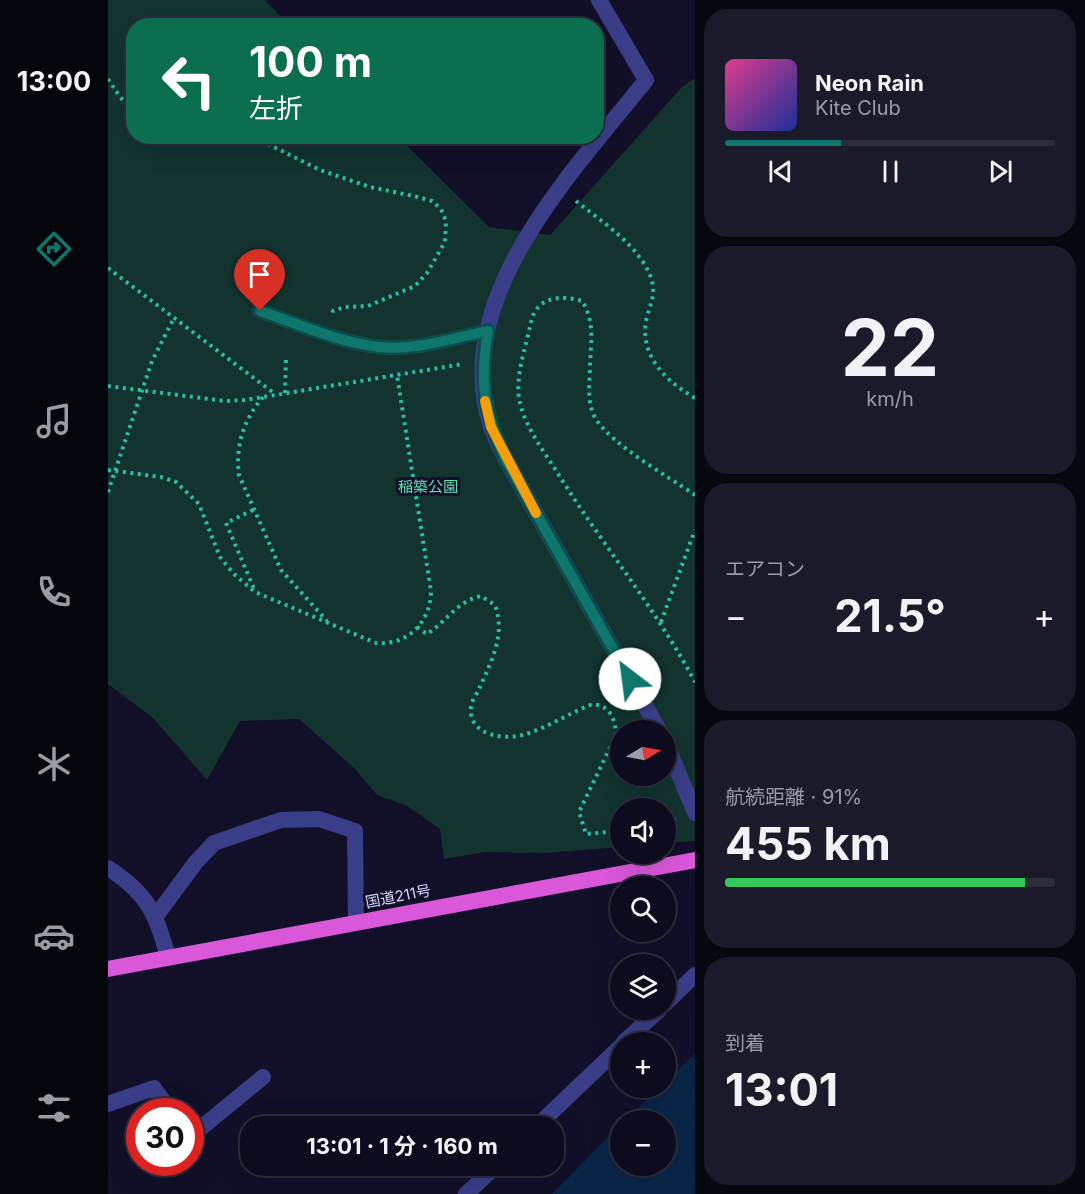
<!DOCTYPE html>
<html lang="ja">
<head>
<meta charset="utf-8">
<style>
  :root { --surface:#0d0c1e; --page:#1b1a2b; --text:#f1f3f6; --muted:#9a9ba4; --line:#2d2c3c; --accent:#0f766e }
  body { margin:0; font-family:Inter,"Noto Sans JP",sans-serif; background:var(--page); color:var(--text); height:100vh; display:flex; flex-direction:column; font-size:22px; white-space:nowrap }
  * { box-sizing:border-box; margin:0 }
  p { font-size:20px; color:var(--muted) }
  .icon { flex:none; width:33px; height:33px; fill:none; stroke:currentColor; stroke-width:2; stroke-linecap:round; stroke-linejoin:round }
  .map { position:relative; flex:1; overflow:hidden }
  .sheet { display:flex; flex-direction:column; gap:9px; padding:9px; background:#070710; width:390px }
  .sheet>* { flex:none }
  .top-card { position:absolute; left:18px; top:18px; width:478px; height:126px; border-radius:24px; box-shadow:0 6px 24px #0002,0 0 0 2px var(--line); background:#0b6e4f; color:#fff; overflow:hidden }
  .needle { width:39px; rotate:80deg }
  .buttons { position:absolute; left:502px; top:720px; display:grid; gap:12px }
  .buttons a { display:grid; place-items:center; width:66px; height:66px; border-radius:50%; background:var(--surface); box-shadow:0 6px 24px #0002,0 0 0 2px var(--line); font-size:30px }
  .speed { position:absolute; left:18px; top:1098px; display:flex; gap:12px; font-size:30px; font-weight:700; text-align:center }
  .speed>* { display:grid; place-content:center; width:78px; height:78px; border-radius:50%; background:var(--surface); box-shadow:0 6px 24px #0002,0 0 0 2px var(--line); line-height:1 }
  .speed .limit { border:9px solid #d22; background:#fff; color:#111 }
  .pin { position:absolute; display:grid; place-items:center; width:51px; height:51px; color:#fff; margin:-62px -26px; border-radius:50% 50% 50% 0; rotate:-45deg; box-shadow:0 0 6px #0007 }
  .pin .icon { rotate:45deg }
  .me { position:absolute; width:66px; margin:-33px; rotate:330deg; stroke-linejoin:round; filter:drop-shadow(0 0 4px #0008) }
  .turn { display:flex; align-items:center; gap:21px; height:126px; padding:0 24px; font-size:27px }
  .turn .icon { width:78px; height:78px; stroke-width:2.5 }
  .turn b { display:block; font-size:42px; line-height:51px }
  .big { font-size:45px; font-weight:700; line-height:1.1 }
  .sheet .widget { flex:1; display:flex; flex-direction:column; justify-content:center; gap:9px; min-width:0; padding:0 21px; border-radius:24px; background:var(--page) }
  .sheet .dial { align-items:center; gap:0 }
  .dial b { font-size:78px; line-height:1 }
  .song { display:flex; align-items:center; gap:18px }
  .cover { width:72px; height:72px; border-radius:9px; background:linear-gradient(135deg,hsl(330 70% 55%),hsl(230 70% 35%)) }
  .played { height:6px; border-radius:3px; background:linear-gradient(90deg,var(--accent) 35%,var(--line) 35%) }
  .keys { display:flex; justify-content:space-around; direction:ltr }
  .heat { display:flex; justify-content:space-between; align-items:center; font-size:33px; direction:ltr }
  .charge { height:9px; border-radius:4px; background:linear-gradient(90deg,#34c759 91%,var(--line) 0) }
  .trip { position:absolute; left:132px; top:1116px; width:324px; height:60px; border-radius:24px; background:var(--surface); box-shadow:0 6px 24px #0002,0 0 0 2px var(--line); font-weight:700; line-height:60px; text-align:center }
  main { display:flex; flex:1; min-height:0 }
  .tab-bar { display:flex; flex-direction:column; width:108px; justify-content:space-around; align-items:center; background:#05050c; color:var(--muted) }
  .tab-bar .icon { width:42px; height:42px }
  .tab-bar .active { color:var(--accent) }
  .tab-bar b { font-size:27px; color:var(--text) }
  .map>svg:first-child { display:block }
  .green { fill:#12332e; fill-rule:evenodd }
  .water { fill:#0a2647 }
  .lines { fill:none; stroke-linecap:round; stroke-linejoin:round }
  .path { stroke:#2ebca6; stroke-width:4; stroke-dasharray:3 4.5; stroke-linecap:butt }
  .service { stroke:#3a3e88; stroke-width:14 }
  .minor { stroke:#3a3e88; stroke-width:16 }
  .trunk { stroke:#d958da; stroke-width:16 }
  .route-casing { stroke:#0a4d48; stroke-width:15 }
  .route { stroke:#0f766e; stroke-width:10 }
  .slow { stroke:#f59e0b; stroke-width:10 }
  .labels { text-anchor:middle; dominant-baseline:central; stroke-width:6; stroke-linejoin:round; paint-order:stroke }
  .park-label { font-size:15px; fill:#60e2b5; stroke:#111028 }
  .street-label { font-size:15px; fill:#d8d7ff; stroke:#111028 }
</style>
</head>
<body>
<main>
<nav class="tab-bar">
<b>13:00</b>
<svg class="icon active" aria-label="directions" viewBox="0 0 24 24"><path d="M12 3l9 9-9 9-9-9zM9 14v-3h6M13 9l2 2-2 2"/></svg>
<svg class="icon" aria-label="music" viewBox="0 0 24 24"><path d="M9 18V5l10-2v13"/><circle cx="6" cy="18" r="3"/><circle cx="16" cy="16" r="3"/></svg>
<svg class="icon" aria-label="phone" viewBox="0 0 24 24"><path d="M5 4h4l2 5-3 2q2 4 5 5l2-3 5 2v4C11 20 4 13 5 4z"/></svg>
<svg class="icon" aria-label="climate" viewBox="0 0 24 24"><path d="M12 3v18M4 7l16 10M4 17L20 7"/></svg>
<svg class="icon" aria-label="car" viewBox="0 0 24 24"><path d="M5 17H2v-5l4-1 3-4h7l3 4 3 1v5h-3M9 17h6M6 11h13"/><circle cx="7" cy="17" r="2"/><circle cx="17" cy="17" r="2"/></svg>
<svg class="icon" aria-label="filters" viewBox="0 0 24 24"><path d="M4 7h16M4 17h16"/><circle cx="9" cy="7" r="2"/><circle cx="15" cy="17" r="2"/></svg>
</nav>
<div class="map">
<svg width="587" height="1194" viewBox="0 0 587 1194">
  <rect width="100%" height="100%" fill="#111028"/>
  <path class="green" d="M 0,0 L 157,0 L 181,25 L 26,26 L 26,136 L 290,137 L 381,227 L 442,235 L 574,87 L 587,78 L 587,841 L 558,843 L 558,808 L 513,808 L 513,847 L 438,853 L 377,852 L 336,859 L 332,829 L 299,806 L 269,795 L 246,768 L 191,719 L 132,721 L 99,780 L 45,718 L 0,684 ZM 513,730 L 558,730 L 558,776 L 513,776 Z"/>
  <path class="water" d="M 587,1054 L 587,1194 L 444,1194 L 513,1124 L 513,1166 L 558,1166 L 558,1120 L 517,1120 L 551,1088 L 558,1088 L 558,1081 Z"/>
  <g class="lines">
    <path class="path" d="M 0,79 L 12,97 L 26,111
      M 123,136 L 158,143 L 212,170 L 262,187 L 310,197 L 324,201 L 333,209 L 338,221 L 337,242 L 319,273 L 307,286 L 260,306 L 237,307 L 225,311 L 224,316
      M 468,201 C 494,222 534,247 544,281 C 548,296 541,307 538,321 C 532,357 559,382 587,398
      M 0,268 L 167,394
      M 0,386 L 117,401 L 137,400 L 355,364
      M 177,393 L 178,358
      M 155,397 C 136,419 127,446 131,475 L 173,570 L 219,621
      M 0,470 L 53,477 L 68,482 L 91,504 L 112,557 L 126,574 L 147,592 L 268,643 C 299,646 323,622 323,591 L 289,375
      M 0,492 L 44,361 L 66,318
      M 587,495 C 561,477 504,445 488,419 C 478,404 482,381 482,364 C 483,341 487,322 474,301 C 453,295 429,296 423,322 C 418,347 406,378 412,403 C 418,428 435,450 449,472 C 493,543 547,607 587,682
      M 145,510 L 118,523 L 147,591
      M 553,622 L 587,530
      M 309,627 L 319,634 C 338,622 349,601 373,596 L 387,605 C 398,635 383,662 371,689 C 369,694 364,700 363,706 C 359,736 398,741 418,734 C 440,727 460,714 482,705 C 500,702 508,719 508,735 L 471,812 L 478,834 L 513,831
      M 558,822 L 569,819"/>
    <path class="service" d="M 151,311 C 190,324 230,342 271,347 C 306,351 345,338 380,331"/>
    <path class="minor" d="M 491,0 L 538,80 C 466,171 340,298 383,427 C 387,438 393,449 398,460 L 551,730
      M 558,743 L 587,813
      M 0,868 C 39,893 49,914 60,958
      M 48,916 L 88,862 L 106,843 L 173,820 L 211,819 L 247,831 L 248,922
      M 558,1003 L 587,975
      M 516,1042 L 551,1010
      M 0,1104 L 46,1088 L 63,1112
      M 429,1126 L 513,1046
      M 82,1137 L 155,1077
      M 358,1194 L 388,1166"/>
    <path class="trunk" d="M 0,969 L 587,860"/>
  </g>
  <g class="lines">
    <defs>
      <path id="route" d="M 152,311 C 190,324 230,342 271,347 C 306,351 345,338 380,331 C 371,383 376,412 398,460 L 522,679"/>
    </defs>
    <use href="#route" class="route-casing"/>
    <use href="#route" class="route"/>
    <path class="slow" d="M 377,401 L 383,427 L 428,513"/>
  </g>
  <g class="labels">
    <g class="park-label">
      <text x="320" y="486">稲築公園</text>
    </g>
    <g class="street-label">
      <text transform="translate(290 896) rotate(-11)">国道211号</text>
    </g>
  </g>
</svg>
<div class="buttons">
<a><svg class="needle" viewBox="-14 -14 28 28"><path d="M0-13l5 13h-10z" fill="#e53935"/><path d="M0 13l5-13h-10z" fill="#9a9ba4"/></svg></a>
<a><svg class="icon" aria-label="sound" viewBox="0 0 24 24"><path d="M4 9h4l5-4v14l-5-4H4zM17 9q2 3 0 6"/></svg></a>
<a><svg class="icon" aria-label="search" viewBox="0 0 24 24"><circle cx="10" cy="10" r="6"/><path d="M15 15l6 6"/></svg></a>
<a><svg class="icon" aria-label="layers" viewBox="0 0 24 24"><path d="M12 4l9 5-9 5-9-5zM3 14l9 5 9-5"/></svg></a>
<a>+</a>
<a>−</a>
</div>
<div class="speed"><div class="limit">30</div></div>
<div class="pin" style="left:152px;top:311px;background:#d93025"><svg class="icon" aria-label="arrive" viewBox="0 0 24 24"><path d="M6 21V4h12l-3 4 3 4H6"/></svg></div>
<svg class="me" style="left:522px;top:679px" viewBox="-20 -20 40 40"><circle r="19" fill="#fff"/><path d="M0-13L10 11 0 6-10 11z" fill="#0f766e"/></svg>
<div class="trip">13:01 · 1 分 · 160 m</div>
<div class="top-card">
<div class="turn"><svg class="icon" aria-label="left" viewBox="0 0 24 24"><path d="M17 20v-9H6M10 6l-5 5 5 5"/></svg><div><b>100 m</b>左折</div></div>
</div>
</div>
<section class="sheet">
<div class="widget">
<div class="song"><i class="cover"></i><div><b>Neon Rain</b><p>Kite Club</p></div></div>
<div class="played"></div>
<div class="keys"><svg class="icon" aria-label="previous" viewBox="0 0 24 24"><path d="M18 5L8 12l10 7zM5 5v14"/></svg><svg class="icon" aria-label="pause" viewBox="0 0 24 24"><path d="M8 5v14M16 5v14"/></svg><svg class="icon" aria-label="next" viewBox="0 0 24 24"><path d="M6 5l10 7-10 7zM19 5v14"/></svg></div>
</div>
<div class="widget dial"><b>22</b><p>km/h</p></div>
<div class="widget"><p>エアコン</p>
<div class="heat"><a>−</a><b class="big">21.5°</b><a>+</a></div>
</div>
<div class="widget"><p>航続距離 · 91%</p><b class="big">455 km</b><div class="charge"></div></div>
<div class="widget"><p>到着</p><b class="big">13:01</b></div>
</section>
</main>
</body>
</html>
